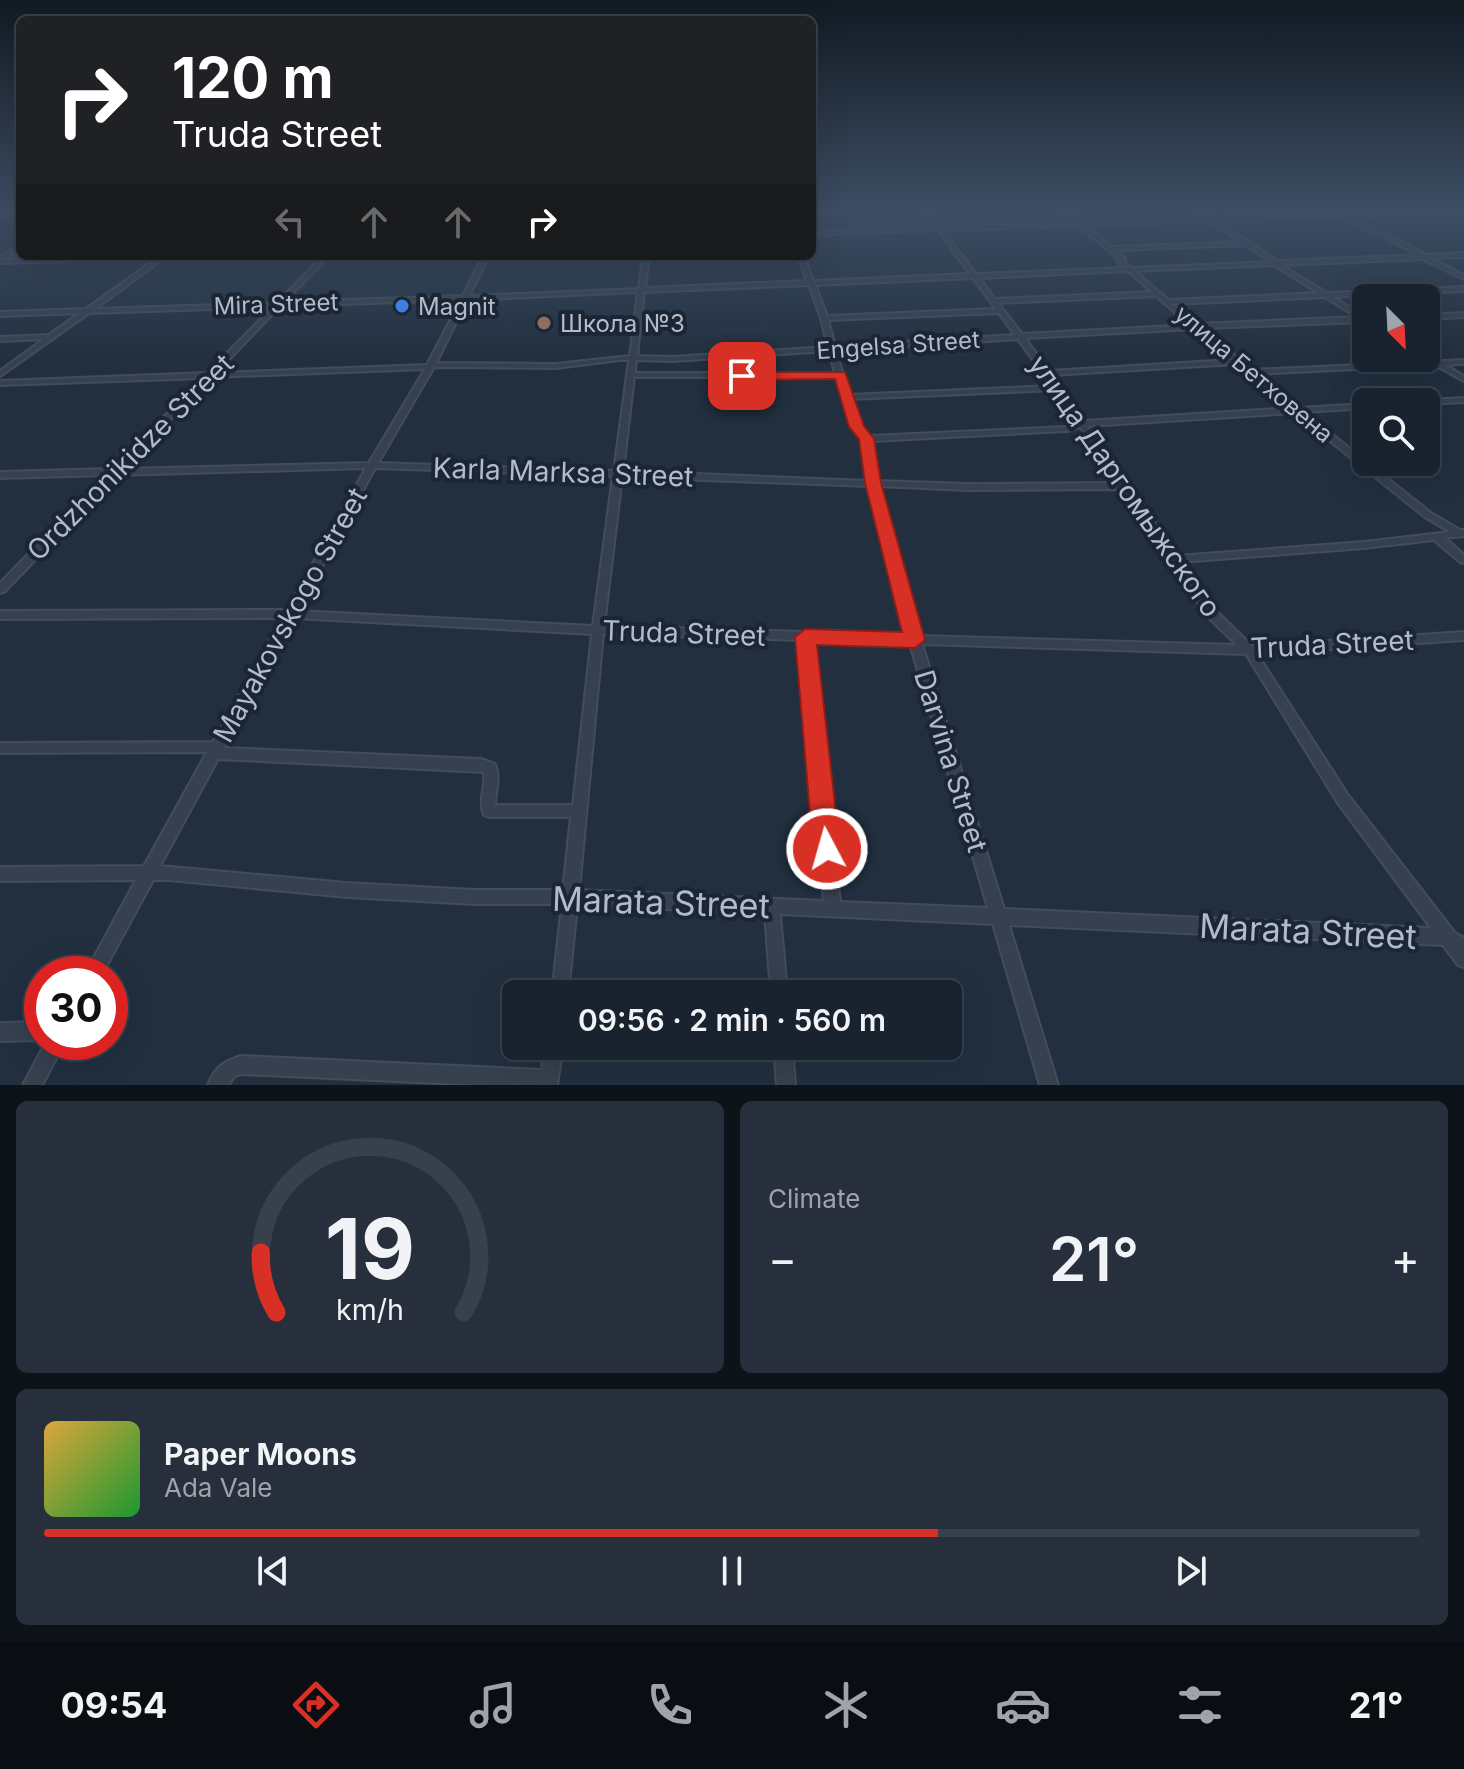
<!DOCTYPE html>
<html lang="en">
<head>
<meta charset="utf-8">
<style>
  :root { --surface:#19232f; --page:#262f3b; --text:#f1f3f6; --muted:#9fa4aa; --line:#37404b; --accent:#d93025 }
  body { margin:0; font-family:Inter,sans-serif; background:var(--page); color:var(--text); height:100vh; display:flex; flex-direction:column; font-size:30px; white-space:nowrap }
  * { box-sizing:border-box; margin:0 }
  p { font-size:26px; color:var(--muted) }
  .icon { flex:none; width:44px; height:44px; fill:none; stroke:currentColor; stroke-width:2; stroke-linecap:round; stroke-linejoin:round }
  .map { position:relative; height:1085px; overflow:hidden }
  .side { display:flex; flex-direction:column; gap:16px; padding:16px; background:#0e131a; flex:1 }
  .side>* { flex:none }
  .hud { position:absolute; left:16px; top:16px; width:800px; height:244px; border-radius:12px; box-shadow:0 8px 32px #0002,0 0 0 2px var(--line); background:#202124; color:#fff; overflow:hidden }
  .needle { width:52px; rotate:156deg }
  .tools { position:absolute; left:1352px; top:284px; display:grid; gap:16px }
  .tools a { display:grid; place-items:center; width:88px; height:88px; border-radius:12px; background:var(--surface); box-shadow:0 8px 32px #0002,0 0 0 2px var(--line); font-size:40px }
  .speed { position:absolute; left:24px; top:956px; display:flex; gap:16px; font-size:40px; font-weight:700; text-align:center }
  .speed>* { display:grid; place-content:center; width:104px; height:104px; border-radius:50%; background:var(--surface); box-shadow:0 8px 32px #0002,0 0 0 2px var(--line); line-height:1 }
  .speed .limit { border:12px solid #d22; background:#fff; color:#111 }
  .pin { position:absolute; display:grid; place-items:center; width:68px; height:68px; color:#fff; margin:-34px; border-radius:16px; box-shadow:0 4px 12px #0006 }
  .me { position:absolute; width:88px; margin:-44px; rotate:354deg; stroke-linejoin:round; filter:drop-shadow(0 0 6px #0008) }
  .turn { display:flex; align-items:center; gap:28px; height:168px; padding:0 24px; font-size:36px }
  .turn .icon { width:104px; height:104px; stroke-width:2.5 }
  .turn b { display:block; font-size:56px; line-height:68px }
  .lanes { display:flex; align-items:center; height:76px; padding:0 24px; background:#0003; justify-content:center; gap:40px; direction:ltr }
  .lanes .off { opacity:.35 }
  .big { font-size:60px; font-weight:600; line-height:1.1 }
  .side .card { flex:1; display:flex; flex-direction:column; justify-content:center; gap:12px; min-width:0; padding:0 28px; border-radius:12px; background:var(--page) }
  .side .dial { align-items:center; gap:0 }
  .dial svg { height:208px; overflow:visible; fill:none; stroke:var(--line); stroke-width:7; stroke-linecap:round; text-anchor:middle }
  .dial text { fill:var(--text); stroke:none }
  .song { display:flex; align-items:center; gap:24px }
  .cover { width:96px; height:96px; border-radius:12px; background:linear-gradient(135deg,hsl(40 70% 55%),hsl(130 70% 35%)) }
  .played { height:8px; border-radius:4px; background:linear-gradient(90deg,var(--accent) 65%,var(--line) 65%) }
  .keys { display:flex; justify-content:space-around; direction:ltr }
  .heat { display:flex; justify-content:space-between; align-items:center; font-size:44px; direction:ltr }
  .side .tiles { flex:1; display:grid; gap:16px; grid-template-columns:1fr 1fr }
  .card:last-child { grid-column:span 2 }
  .trip { position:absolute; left:502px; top:980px; width:460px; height:80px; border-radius:12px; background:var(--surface); box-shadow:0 8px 32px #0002,0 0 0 2px var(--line); font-weight:600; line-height:80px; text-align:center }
  .dock { display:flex; height:128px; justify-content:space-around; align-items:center; background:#0a0e13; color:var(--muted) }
  .dock .icon { width:56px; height:56px }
  .dock .current { color:var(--accent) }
  .dock b { font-size:36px; color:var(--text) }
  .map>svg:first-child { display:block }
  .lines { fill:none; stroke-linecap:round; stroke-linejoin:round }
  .street-casing { stroke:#424c5b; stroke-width:4 }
  .street { fill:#36404f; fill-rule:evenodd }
  .route { fill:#d93025; stroke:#8d1f18; stroke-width:2 }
  .shop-dot { fill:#3f7fe0; stroke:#1b2534; stroke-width:3 }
  .education-dot { fill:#8d6e63; stroke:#1b2534; stroke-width:3 }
  .labels { text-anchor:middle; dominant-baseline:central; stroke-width:8; stroke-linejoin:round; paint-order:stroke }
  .far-street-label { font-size:24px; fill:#b1bbca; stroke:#1b2534 }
  .far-poi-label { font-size:24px; fill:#b1bbca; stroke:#1b2534; text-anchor:start }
  .street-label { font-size:28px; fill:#b1bbca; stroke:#1b2534 }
  .near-street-label { font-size:34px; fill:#b1bbca; stroke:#1b2534 }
</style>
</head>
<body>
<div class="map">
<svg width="1464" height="1085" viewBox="0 0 1464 1085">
  <rect width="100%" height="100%" fill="#212f3f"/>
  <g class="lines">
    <defs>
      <path id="street" d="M 923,210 L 928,210 L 940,227 L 1075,223 L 1061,210 L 1067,210 L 1081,222 L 1206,218 L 1195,210 L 1201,210 L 1213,218 L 1464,210 L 1464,212 L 1348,216 L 1423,253 L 1423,255 L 1464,253 L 1464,257 L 1430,258 L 1464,275 L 1464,279 L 1422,259 L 1281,265 L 1327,293 L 1464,287 L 1464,291 L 1333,297 L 1366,317 L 1366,322 L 1202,328 L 1252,370 L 1464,360 L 1464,364 L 1445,365 L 1464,376 L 1464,381 L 1435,365 L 1257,374 L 1299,408 L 1366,404 L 1366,408 L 1304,412 L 1431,513 L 1460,530 L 1464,530 L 1464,536 L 1445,538 L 1464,555 L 1464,563 L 1460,562 L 1434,540 L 1364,548 L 1181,562 L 1213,608 L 1252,646 L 1464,632 L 1464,640 L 1257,654 L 1348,795 L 1455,933 L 1464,938 L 1464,967 L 1458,965 L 1443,945 L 1009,925 L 1058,1085 L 1040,1085 L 993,924 L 780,914 L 787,994 L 771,994 L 765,913 L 577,905 L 568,994 L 552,994 L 562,904 L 474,904 L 347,897 L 169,880 L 153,880 L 102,974 L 85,974 L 136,880 L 0,881 L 0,867 L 144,866 L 207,752 L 0,753 L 0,743 L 213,742 L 282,618 L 0,619 L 0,611 L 287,610 L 366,468 L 117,475 L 4,592 L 0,593 L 0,583 L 106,475 L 0,478 L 0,472 L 112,469 L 203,378 L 0,385 L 0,381 L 207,373 L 273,307 L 89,313 L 0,376 L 0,371 L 44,339 L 0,341 L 0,337 L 49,335 L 80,313 L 0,316 L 0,312 L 86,309 L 160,256 L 167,256 L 95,309 L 277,303 L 323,256 L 329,256 L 284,302 L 463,296 L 483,256 L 489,256 L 469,296 L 639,289 L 643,256 L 649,256 L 645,288 L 807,281 L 798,256 L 804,256 L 813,281 L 970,274 L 938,230 L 812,235 L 812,231 L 935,227 ZM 1341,217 L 1419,255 L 1278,261 L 1217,221 ZM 1210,221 L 1241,242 L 1112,247 L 1085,225 ZM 1079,226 L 1119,259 L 1117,261 L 1124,268 L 976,274 L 943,230 ZM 1246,245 L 1272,262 L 1131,268 L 1124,261 L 1125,258 L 1116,250 ZM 1274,265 L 1319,293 L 1169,300 L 1162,295 L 1162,293 L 1159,292 L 1135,271 ZM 1128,271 L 1152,292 L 995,299 L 979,278 ZM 973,278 L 996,309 L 827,316 L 815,285 ZM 809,285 L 821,318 L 828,347 L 672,357 L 637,356 L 644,292 ZM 638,292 L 630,356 L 556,364 L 436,363 L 467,300 ZM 1156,296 L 1190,325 L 1022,334 L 998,303 ZM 1325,297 L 1357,317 L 1197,324 L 1173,304 ZM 461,300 L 427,365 L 216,373 L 280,306 ZM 999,313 L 1015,335 L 835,346 L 828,320 ZM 1194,329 L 1231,360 L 1049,371 L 1025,338 ZM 1018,339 L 1052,386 L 849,395 L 836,351 ZM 829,351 L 835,373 L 635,373 L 636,360 L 672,361 ZM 620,360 L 629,360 L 614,471 L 378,463 L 434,367 L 556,368 ZM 1236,364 L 1244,370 L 1243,374 L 1248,374 L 1290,408 L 1084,421 L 1052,375 ZM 425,369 L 369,463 L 122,469 L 211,377 ZM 634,377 L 836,377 L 843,402 L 853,427 L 863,439 L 868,481 L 623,471 ZM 1055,390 L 1077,423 L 1066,427 L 869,436 L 861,426 L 850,399 ZM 1295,413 L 1425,517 L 1450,532 L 1364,542 L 1177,556 L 1130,488 L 1132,486 L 1127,483 L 1087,426 ZM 1080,427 L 1117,483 L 968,484 L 877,481 L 872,441 L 1067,431 ZM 375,468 L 613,476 L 593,626 L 298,611 ZM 622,477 L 869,486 L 908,635 L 604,626 ZM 878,486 L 968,490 L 1121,489 L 1205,614 L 1237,645 L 920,636 ZM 294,618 L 592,634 L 573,805 L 495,805 C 495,790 501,778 495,764 L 481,759 L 224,748 ZM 603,634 L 800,640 L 824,901 L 579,890 ZM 811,641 L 910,644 L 988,908 L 840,902 ZM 922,644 L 1246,654 L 1338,803 L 1431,928 L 1004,909 ZM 218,759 L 484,772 C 486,787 478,800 484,815 L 489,817 L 571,817 L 563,890 L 474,890 L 347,883 L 160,866 Z
        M 0,213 L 20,213 L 20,217 L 0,217 Z
        M 20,246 L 20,250 L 3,259 L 156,256 L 153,258 L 0,263 L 0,256 Z
        M 1464,313 L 1464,317 L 1426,319 L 1426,315 Z
        M 1464,398 L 1464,402 L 1426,404 L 1426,402 L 1422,402 L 1426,400 Z
        M 42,1022 L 42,1040 L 0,1041 L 0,1023 Z
        M 46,1042 L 65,1042 L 42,1085 L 23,1085 Z
        M 545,1046 L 563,1046 L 557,1085 L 482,1085 L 241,1074 L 235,1076 L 228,1085 L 208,1085 C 216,1066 223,1062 241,1056 L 542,1070 Z
        M 774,1046 L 792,1046 L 795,1085 L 777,1085 Z"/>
    </defs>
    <use href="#street" class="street-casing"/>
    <use href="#street" class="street"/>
  </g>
  <linearGradient id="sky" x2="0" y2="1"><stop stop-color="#121a23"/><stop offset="0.58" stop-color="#3d4d63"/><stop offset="1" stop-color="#3d4d63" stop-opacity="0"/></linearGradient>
  <rect width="1464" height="362" fill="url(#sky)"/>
  <path class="route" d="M 845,372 L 864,426 L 874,439 L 881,483 L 925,640 L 915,648 L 817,645 L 840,849 L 836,857 L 827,861 L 817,857 L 813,849 L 795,637 L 805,629 L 902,632 L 865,483 L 859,439 L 849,427 L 835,379 L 742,380 L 735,376 L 742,372 Z"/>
  <circle class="shop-dot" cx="402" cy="306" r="8"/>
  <circle class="education-dot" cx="544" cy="323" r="8"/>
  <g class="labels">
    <g class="far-street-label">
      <text transform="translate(276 304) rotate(-2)">Mira Street</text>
      <text transform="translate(898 345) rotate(-4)">Engelsa Street</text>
      <text transform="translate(1254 374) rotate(40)">улица Бетховена</text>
    </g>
    <g class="far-poi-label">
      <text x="418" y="306">Magnit</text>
      <text x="560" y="323">Школа №3</text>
    </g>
    <g class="street-label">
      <text transform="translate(130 457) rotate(-45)">Ordzhonikidze Street</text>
      <text transform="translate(563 472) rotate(2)">Karla Marksa Street</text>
      <text transform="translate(1125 486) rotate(55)">улица Даргомыжского</text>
      <text transform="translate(290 615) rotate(-61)">Mayakovskogo Street</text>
      <text transform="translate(684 633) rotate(2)">Truda Street</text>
      <text transform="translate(1332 644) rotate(-3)">Truda Street</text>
      <text transform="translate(951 761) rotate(73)">Darvina Street</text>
    </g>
    <g class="near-street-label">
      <text transform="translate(661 902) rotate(2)">Marata Street</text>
      <text transform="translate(1308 931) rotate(3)">Marata Street</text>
    </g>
  </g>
</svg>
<div class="tools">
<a><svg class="needle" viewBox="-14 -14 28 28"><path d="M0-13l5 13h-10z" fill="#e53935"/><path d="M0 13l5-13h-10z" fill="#9fa4aa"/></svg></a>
<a><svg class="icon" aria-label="search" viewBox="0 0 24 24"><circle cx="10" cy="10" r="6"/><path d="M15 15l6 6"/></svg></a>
</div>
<div class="speed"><div class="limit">30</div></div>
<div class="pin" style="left:742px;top:376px;background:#d93025"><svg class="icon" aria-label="arrive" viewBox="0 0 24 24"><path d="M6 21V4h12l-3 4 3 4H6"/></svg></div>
<svg class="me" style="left:827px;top:849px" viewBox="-20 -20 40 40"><circle r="17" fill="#d93025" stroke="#fff" stroke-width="3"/><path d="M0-11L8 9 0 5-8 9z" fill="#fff"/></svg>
<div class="trip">09:56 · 2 min · 560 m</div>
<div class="hud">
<div class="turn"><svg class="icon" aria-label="right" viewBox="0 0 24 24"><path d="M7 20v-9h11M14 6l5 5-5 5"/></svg><div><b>120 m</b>Truda Street</div></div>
<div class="lanes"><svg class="icon off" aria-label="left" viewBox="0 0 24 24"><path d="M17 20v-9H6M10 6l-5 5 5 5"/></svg><svg class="icon off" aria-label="ahead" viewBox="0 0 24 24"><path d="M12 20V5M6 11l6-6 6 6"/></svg><svg class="icon off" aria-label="ahead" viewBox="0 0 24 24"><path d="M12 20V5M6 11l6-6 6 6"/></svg><svg class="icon" aria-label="right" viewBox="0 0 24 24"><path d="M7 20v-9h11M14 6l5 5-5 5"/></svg></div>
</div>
</div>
<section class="side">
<div class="tiles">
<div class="card dial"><svg viewBox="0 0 100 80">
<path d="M14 69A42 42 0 1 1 86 69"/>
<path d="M14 69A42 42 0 0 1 8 46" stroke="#d93025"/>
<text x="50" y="56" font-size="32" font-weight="700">19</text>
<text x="50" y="72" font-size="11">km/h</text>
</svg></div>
<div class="card"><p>Climate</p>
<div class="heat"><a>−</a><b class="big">21°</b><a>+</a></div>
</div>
<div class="card">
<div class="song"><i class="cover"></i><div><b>Paper Moons</b><p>Ada Vale</p></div></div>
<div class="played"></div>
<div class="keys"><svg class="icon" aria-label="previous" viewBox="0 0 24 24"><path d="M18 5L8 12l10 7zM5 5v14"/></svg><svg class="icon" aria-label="pause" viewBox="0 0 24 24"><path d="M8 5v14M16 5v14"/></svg><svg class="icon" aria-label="next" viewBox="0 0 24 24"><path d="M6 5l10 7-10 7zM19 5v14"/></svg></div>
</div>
</div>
</section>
<nav class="dock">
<b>09:54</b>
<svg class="icon current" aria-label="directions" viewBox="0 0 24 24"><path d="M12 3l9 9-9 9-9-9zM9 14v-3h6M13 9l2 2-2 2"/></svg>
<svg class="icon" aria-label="music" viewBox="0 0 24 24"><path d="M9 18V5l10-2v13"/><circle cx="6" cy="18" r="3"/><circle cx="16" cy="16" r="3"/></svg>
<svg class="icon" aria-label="phone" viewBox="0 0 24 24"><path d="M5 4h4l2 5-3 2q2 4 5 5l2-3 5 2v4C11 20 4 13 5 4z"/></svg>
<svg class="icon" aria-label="climate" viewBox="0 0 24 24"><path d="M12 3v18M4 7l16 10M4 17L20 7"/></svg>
<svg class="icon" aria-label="car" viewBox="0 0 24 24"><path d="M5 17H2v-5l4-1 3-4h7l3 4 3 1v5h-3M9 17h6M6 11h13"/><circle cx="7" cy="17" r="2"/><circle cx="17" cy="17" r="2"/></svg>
<svg class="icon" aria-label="filters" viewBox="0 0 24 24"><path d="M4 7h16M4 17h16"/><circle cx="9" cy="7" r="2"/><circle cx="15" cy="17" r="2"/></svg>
<b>21°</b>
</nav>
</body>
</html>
